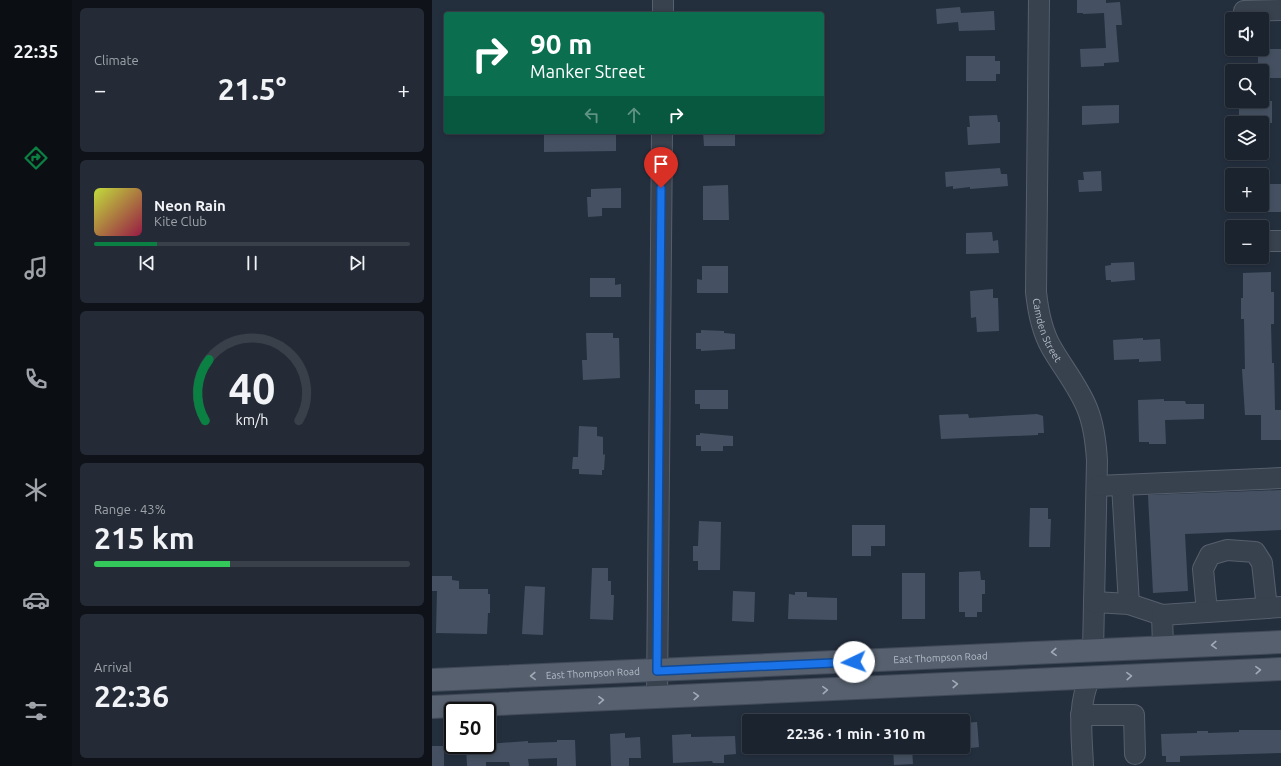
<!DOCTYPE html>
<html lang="en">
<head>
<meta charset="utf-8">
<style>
  :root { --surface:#1b232e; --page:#242b36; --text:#f1f3f6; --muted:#a0a4aa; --line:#39404a; --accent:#0b8043 }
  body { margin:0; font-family:Ubuntu,sans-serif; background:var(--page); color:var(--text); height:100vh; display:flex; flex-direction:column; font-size:15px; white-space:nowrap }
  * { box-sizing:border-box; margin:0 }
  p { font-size:13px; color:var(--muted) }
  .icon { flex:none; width:22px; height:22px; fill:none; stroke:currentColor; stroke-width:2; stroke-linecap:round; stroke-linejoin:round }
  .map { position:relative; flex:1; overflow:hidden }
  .sheet { display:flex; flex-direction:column; gap:8px; padding:8px; background:#0f1319; width:360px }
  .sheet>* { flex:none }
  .hud { position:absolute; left:12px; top:12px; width:380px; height:122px; border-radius:4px; box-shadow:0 2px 6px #0003,0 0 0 1px var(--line); background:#0b6e4f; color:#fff; overflow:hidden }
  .fabs { position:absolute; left:793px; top:12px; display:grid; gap:8px }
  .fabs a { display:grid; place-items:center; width:44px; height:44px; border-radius:4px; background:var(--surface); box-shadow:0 2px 6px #0003,0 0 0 1px var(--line); font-size:20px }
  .speed { position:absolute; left:12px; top:702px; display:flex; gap:8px; font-size:20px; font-weight:700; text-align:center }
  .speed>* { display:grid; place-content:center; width:52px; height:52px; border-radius:50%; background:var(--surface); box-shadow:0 2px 6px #0003,0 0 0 1px var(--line); line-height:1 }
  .speed .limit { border:2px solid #111; border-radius:6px; background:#fff; color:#111 }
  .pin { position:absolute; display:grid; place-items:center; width:34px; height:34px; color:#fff; margin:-41px -17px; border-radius:50% 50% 50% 0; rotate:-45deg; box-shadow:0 0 4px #0007 }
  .pin .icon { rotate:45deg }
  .me { position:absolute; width:44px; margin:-22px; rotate:267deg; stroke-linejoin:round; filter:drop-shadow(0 0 3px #0008) }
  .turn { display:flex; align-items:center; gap:14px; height:84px; padding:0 20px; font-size:18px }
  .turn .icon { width:52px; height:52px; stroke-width:2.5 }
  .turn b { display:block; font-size:28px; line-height:34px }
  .lanes { display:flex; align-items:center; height:38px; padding:0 20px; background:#0003; justify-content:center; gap:20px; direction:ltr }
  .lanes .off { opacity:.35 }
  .big { font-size:30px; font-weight:700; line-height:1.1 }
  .sheet .tile { flex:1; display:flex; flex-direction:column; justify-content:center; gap:6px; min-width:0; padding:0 14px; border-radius:6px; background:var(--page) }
  .sheet .dial { align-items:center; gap:0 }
  .dial svg { height:104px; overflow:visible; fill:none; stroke:var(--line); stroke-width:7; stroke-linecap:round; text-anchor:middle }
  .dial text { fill:var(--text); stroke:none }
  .song { display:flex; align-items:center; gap:12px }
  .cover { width:48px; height:48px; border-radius:6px; background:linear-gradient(135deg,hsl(70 70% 55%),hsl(340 70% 35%)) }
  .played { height:4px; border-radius:2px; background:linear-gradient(90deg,var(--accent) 20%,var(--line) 20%) }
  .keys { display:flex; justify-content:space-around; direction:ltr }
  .heat { display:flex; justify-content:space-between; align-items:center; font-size:22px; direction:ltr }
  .charge { height:6px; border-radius:3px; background:linear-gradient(90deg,#34c759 43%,var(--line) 0) }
  .trip { position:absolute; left:310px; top:714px; width:228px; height:40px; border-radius:4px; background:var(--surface); box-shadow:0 2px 6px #0003,0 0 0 1px var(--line); font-weight:700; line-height:40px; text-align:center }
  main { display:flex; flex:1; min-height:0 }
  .tabs { display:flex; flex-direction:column; width:72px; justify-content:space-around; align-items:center; background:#0b0e12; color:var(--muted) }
  .tabs .icon { width:28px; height:28px }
  .tabs .active { color:var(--accent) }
  .tabs b { font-size:18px; color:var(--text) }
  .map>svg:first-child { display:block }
  .building { fill:#455162 }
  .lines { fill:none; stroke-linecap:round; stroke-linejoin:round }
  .minor-casing { stroke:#565f6c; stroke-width:22 }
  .major-casing { stroke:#414a57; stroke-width:24 }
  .minor { stroke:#38414e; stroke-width:20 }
  .major { stroke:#56606e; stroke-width:22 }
  .oneway { stroke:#a1aab7 }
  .route-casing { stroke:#114b97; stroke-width:10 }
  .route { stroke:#1a73e8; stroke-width:7 }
  .labels { text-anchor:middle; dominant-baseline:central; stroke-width:4; stroke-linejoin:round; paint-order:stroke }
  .street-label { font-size:10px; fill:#b4bcc9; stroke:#1d2633 }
</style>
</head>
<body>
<main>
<nav class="tabs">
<b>22:35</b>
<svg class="icon active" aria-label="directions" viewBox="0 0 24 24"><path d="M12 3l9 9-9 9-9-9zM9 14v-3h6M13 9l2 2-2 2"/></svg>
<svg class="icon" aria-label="music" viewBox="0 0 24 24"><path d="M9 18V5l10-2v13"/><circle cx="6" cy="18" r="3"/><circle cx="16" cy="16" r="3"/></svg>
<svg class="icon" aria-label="phone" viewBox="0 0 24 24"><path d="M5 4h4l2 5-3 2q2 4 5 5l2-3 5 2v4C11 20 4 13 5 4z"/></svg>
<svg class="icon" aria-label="climate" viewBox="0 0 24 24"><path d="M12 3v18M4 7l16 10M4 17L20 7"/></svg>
<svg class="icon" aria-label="car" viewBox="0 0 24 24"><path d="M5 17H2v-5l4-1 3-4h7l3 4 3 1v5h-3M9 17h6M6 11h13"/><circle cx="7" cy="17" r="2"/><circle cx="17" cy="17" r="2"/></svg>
<svg class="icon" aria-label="filters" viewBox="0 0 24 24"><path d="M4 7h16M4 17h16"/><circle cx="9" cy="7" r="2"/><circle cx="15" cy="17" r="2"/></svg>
</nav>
<section class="sheet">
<div class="tile"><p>Climate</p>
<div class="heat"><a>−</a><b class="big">21.5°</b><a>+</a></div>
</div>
<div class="tile">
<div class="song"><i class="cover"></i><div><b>Neon Rain</b><p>Kite Club</p></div></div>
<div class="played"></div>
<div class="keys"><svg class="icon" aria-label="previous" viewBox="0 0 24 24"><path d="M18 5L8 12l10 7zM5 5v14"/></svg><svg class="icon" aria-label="pause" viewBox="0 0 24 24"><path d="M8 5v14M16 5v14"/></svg><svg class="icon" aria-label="next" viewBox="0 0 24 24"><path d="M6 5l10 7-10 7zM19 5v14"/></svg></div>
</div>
<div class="tile dial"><svg viewBox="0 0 100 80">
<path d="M14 69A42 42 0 1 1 86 69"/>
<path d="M14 69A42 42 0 0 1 17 22" stroke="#0b8043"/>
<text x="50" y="56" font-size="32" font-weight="700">40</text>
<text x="50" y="72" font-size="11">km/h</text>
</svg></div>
<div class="tile"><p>Range · 43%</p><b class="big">215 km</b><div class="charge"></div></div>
<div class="tile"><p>Arrival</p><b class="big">22:36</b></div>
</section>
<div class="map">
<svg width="849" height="766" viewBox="0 0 849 766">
  <rect width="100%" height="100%" fill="#242f3e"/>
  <path class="building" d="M 645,0 L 674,0 L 674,3 L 688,2 L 690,25 L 684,25 L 687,62 L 672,63 L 672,66 L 649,67 L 648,49 L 674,48 L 672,13 L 651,14 L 651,13 L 645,13 Z
    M 528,7 L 529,13 L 562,11 L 563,30 L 527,31 L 526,22 L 505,24 L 504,9 Z
    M 826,49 L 849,49 L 849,78 L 830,78 L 830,71 L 826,71 Z
    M 534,56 L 563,56 L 563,61 L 568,61 L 568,74 L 564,74 L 564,81 L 534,81 Z
    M 807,101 L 840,101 L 840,123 L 810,123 L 810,120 L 807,119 Z
    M 687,105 L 687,123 L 650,125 L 650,106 Z
    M 565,115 L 566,122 L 568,122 L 568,143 L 536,145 L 535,127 L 538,127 L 537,116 Z
    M 271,132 L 303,132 L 303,146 L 272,146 Z
    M 162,133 L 184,133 L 184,151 L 112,152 L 112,135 L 162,134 Z
    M 568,168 L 569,174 L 575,174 L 576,186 L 538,189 L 538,187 L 521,189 L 521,186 L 514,187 L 513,172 Z
    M 669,171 L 670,191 L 647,192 L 646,180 L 652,180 L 651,172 Z
    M 830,184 L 849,184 L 849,212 L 830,212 Z
    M 296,185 L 297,220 L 271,220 L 271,186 Z
    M 189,188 L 189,208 L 170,208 L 170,216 L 156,217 L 155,197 L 159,197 L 159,189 Z
    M 560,232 L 561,241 L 566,240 L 567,253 L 534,254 L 534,233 Z
    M 702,262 L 703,280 L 679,282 L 679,280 L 674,280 L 673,266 L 679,265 L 679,263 Z
    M 270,266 L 296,266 L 296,293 L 265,293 L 265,279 L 270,280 Z
    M 839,272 L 839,292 L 842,292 L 842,324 L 839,324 L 840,363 L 842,363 L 843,410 L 849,410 L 849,440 L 829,440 L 829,415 L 813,415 L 810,369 L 813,369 L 812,319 L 809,319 L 809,298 L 811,298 L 811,273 Z
    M 158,278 L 183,278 L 183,285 L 189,284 L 189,297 L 158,297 Z
    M 561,289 L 561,298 L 566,298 L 567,331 L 545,332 L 544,317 L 539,318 L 538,291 Z
    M 269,330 L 292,331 L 292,333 L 303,334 L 303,349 L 269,351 L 269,349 L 264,349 L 264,333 L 269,333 Z
    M 154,333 L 181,333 L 181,338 L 187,338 L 188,378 L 151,380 L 150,360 L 155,360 Z
    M 711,338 L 711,340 L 728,339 L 729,361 L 707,362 L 707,359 L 682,360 L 681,340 Z
    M 263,390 L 296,390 L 296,409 L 268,409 L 268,404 L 263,404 Z
    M 732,399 L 732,401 L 753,401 L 754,404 L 772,404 L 772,419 L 733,420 L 734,444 L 717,444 L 717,442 L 707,442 L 706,400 Z
    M 536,414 L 537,418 L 605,414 L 611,416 L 612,433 L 606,433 L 606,435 L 509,439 L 507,415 Z
    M 147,426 L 165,427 L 165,436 L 171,437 L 171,455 L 173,454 L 172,470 L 170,470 L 170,475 L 147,474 L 147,469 L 140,469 L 141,457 L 146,457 Z
    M 268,433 L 301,436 L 301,446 L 291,446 L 291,451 L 269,451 L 269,446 L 264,446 L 264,435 L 268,435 Z
    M 849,490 L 849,530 L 753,534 L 756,591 L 721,593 L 716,495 Z
    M 598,508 L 616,508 L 616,519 L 619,519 L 618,547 L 597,547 Z
    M 267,521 L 289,522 L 288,570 L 266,570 L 266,561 L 261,561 L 261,546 L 266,546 Z
    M 420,525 L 453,525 L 453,546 L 439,546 L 439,556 L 420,556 Z
    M 160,568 L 176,568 L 176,581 L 179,581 L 179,595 L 182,595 L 181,620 L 158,619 Z
    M 548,571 L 549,580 L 553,580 L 553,594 L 550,594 L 550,612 L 545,612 L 545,617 L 533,617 L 533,612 L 527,612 L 527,572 Z
    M 470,573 L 493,573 L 493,619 L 470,619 Z
    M 0,576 L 20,576 L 20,580 L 27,581 L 27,589 L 56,589 L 56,594 L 58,594 L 58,613 L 56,613 L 55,634 L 4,633 L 5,591 L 0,591 Z
    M 93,586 L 113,587 L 111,635 L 90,634 Z
    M 301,591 L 323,592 L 322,622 L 300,621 Z
    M 363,592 L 375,592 L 375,597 L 405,598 L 405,620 L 356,619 L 357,594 L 363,595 Z
    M 545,722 L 547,747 L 531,749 L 531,723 Z
    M 807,730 L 849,730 L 849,753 L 748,756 L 748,762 L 734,762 L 734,756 L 730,756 L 729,734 L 765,733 L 765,731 L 776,731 L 776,733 L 807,732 Z
    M 193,733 L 193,738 L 208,737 L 209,758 L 197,758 L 197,766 L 179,766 L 178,734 Z
    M 259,734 L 259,737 L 303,736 L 304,754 L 292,755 L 292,763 L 281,763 L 280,761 L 241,763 L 240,735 Z
    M 125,740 L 143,740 L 144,766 L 125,766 L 125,758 L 96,759 L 97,766 L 78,766 L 77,762 L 54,762 L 54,766 L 35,766 L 34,745 L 55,745 L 55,744 L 96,741 L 96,743 L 125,742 Z
    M 0,746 L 12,746 L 12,766 L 0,766 Z
    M 461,747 L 480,747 L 481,764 L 462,765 Z"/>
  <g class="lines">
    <defs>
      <g id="minor">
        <path id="s1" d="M 607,0 L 604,292 C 606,311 610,331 619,347 C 631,368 646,386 655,408 C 662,425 664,443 665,461 L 661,651"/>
        <path d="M 812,11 L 849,10"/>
        <path d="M 231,14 L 231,0"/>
        <path d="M 837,241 L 849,241"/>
        <path d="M 690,485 L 697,604"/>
        <path d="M 665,486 L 849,478"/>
        <path d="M 662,602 L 697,604 L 730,615"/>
        <path d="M 775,612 L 771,569 L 778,555 L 795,550 L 823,552 L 830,563 L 835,608"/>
        <path d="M 731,647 L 730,615 L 849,607"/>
        <path d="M 225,697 L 230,132"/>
        <path d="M 649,715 L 702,715 L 703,754"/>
        <path d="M 651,766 C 650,737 645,705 658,678"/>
      </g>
      <g id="major">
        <path id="s2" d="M 0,680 L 849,642"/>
        <path d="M 0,707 L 849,669"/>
      </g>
    </defs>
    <use href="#minor" class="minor-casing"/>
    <use href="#major" class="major-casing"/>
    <use href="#minor" class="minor"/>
    <use href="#major" class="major"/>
  </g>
  <defs><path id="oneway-chevron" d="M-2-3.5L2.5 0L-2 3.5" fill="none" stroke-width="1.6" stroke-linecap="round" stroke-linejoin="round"/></defs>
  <g class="oneway">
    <use href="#oneway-chevron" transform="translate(782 645) rotate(177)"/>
    <use href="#oneway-chevron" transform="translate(622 652) rotate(177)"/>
    <use href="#oneway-chevron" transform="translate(826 670) rotate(-3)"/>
    <use href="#oneway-chevron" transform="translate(101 676) rotate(178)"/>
    <use href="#oneway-chevron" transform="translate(697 676) rotate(-3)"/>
    <use href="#oneway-chevron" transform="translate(523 684) rotate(-3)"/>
    <use href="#oneway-chevron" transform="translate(393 690) rotate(-3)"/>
    <use href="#oneway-chevron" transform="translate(264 696) rotate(-3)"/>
    <use href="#oneway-chevron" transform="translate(169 700) rotate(-2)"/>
  </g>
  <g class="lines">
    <defs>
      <path id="route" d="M 229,188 L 225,671 L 422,662"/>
    </defs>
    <use href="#route" class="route-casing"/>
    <use href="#route" class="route"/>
  </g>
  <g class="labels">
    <g class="street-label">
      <text stroke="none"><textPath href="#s1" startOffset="332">Camden Street</textPath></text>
      <text stroke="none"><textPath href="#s2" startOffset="509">East Thompson Road</textPath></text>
      <text stroke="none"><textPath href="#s2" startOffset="161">East Thompson Road</textPath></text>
    </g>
  </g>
</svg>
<div class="fabs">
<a><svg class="icon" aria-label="sound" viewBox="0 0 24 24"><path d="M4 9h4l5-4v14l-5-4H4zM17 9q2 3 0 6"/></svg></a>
<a><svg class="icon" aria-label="search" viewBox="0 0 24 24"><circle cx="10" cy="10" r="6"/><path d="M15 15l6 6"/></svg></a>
<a><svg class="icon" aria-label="layers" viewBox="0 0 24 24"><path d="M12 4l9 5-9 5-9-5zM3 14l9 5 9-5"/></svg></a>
<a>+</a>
<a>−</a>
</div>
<div class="speed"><div class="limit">50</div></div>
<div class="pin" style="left:229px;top:188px;background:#d93025"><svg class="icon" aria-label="arrive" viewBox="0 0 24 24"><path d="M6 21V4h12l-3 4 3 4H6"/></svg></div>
<svg class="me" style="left:422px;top:662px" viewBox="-20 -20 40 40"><circle r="19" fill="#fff"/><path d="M0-13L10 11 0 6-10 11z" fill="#1a73e8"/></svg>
<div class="trip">22:36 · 1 min · 310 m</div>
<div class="hud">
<div class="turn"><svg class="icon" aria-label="right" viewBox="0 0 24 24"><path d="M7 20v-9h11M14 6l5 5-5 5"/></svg><div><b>90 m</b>Manker Street</div></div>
<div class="lanes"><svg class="icon off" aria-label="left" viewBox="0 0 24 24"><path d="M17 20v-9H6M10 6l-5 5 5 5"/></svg><svg class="icon off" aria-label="ahead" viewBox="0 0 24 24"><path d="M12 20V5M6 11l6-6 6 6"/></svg><svg class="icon" aria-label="right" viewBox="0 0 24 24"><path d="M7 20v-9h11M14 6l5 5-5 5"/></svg></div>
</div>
</div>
</main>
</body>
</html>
